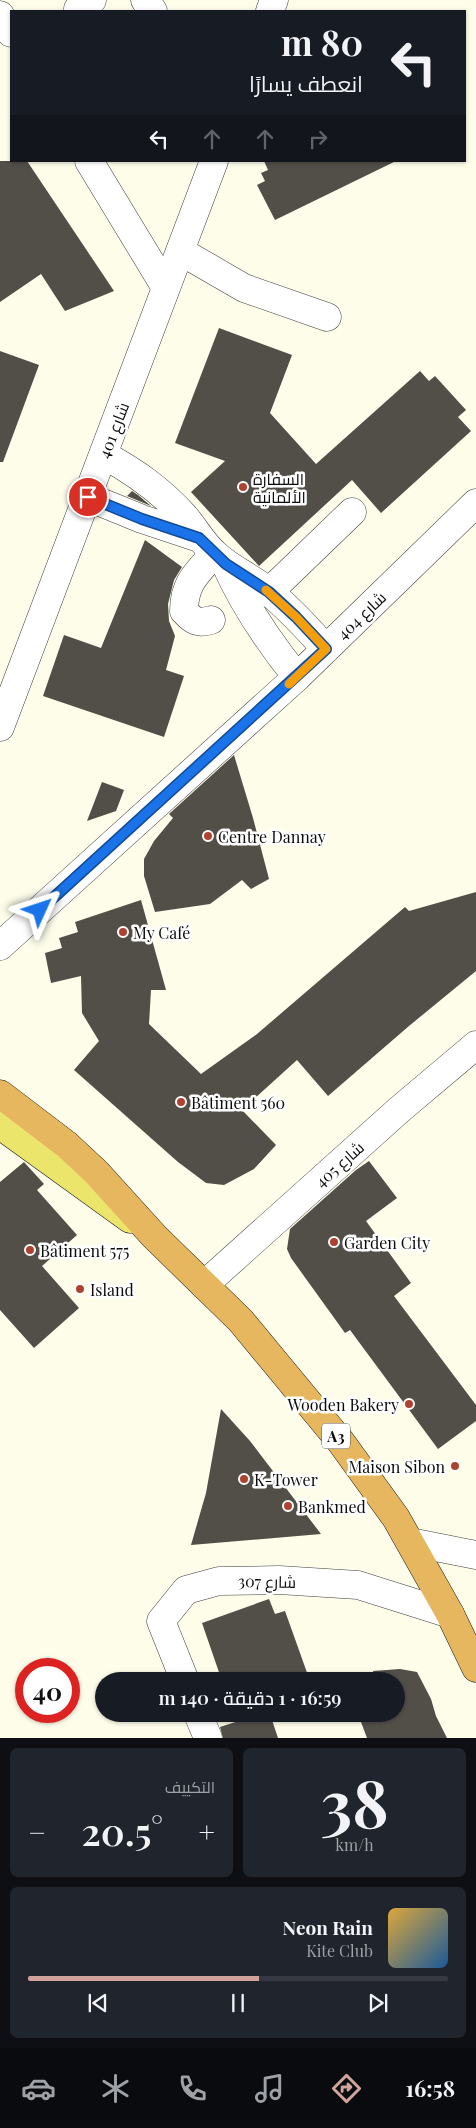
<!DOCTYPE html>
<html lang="ar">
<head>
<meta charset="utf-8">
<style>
  :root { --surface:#171b24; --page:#20242c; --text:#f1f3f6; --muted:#9ea1a6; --line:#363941; --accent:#d2a39d }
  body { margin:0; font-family:"Playfair Display",Cairo,serif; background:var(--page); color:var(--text); direction:rtl; height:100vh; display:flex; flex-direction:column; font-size:19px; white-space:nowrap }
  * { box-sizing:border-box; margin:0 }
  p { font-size:16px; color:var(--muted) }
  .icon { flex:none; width:28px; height:28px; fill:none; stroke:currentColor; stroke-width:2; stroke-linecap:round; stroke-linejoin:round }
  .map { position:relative; height:1738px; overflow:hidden; direction:ltr }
  .side { display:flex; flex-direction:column; gap:10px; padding:10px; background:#0d0f14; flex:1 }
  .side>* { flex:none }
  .hud { position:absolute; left:10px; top:10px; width:456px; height:152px; border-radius:0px; box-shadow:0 1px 4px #0004; direction:rtl; background:#171b24; color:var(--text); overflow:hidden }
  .speed { position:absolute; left:15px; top:1658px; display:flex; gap:10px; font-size:25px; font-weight:700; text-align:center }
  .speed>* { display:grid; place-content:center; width:65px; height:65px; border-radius:50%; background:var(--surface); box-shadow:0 1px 4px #0004; line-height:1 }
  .speed .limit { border:8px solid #d22; background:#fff; color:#111 }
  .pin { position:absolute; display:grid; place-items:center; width:42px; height:42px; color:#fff; margin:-21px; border:2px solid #fff; border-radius:50%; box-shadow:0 1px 5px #0007 }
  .me { position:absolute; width:55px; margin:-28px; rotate:48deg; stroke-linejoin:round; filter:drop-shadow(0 0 4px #0008) }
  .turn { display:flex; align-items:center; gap:18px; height:105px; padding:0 20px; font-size:22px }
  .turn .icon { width:65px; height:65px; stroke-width:2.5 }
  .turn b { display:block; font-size:35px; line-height:42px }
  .lanes { display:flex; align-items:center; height:48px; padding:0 20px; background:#0003; justify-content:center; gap:25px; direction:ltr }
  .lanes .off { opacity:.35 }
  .big { font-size:38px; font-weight:600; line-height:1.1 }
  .side .widget { flex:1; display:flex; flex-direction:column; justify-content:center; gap:8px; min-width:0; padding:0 18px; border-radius:8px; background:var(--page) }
  .side .dial { align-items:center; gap:0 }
  .dial b { font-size:65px; line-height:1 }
  .song { display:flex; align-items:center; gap:15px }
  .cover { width:60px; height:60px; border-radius:8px; background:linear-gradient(135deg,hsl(40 70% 55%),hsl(210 70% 35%)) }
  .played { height:5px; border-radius:2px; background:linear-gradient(90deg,var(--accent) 55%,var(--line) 55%) }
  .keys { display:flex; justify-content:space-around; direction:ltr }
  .heat { display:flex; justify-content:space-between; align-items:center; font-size:28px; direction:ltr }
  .side .tiles { flex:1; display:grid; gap:10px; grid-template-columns:1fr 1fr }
  .widget:last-child { grid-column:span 2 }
  .trip { position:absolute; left:95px; top:1672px; width:310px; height:50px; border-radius:25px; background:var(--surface); box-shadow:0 1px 4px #0004; font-weight:600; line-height:50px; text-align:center; direction:rtl }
  .menu { display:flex; height:80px; justify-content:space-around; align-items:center; background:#090b0e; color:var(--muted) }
  .menu .icon { width:35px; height:35px }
  .menu .active { color:var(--accent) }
  .menu b { font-size:22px; color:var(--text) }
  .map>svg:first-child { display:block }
  .building { fill:#524e48 }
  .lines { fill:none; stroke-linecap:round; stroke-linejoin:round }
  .minor-casing { stroke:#3e3e3e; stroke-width:29 }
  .major-casing { stroke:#1c1c1c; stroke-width:29 }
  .highway-casing { stroke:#1c1c1c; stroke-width:29 }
  .minor { stroke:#fff; stroke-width:28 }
  .major { stroke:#ece56c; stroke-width:28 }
  .highway { stroke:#e7b75f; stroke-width:28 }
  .route-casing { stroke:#114b97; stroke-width:12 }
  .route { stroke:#1a73e8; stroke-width:9 }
  .slow { stroke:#f59e0b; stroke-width:9 }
  .poi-dot { fill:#ad4231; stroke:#fff; stroke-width:2 }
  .labels { text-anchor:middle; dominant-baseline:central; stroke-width:5; stroke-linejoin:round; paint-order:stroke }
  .shield { fill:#fff; stroke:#545454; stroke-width:1 }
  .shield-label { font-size:15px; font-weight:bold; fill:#0b0b0b }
  .street-label { font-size:16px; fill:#0b0b0b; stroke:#fff }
  .poi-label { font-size:16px; fill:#0b0b0b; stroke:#fff; text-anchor:start }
</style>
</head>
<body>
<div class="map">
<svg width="476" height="1738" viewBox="0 0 476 1738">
  <rect width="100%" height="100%" fill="#fdfdea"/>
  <path class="building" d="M 0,161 L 27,161 L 114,291 L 65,311 L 41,274 L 0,302 Z
    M 264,161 L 396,161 L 275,220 L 257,185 L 265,181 L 261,173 L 268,170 Z
    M 219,328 L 292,355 L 270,413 L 316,464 L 420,371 L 429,381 L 435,376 L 466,410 L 458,417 L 471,431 L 381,513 L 352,480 L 259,566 L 191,492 L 225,461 L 175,443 Z
    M 0,351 L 39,365 L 3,462 L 0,462 Z
    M 132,491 L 138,495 L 151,506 L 127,496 Z
    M 145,540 L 182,567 L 174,580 L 168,604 L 169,621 L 175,636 L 166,670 L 184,676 L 164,737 L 43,696 L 64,635 L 101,648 Z
    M 234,755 L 253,818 L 269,879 L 251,889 L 242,880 L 210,904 L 155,912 L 144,876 L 144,859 L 154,841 L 173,818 L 169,814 Z
    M 102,782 L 124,790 L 116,811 L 87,821 Z
    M 476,892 L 476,971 L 409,1026 L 328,1096 L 297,1060 L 242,1110 L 276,1145 L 254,1169 L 224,1185 L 206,1183 L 178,1162 L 74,1070 L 99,1041 L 82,1013 L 81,976 L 51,983 L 45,953 L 62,948 L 59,938 L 78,932 L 75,922 L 141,900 L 166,990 L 151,990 L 149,1024 L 201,1074 L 257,1034 L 405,907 L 409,911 Z
    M 369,1161 L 397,1198 L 366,1221 L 411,1283 L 394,1296 L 476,1405 L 476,1421 L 438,1449 L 350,1330 L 345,1333 L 291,1258 L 287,1249 L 290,1229 L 356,1170 Z
    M 24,1162 L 44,1184 L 37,1190 L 77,1235 L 42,1266 L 79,1308 L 34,1348 L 0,1310 L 0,1182 Z
    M 221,1409 L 250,1441 L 321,1534 L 191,1545 L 206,1493 Z
    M 269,1599 L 275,1614 L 285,1611 L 310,1681 L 222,1681 L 202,1623 Z
    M 400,1669 L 417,1672 L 431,1699 L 436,1716 L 447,1738 L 367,1738 L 358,1714 L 396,1714 L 396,1681 L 360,1681 L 374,1676 L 373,1671 Z
    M 260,1714 L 270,1714 L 278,1738 L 223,1738 L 220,1727 Z"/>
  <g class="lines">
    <defs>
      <path id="minor" d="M 145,0 L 153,11
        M 78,9 L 92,0
        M 270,11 L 274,0
        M 0,15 L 11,33
        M 89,161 L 166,288
        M 180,251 L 244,288 L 327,317
        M 104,455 C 135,472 161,490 185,517 C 196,530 203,544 216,555 C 232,570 253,578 269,592 C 290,609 308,629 326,649
        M 88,497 L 142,519 L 199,538
        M 225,563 C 244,606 268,641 297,677
        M 269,592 L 352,512
        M 211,620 C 198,624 193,621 184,611 C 184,583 197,573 214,554
        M 0,727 L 214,161
        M 0,946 L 297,677 L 476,503
        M 204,1285 L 399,1110 L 476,1045
        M 410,1542 L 476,1555
        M 185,1681 L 161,1621 L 186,1590 L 219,1581 L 279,1580 L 358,1585 L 450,1614
        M 198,1714 L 208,1738"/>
      <path id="major" d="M 0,1125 L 130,1219"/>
      <path id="highway" d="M 0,1094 L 67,1145 L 96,1172 L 154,1236 L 241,1321 L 341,1442 L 396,1518 L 450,1614 L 476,1668"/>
    </defs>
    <use href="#minor" class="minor-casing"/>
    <use href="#major" class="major-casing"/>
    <use href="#highway" class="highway-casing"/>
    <use href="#minor" class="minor"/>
    <use href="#major" class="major"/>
    <use href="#highway" class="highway"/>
  </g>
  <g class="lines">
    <defs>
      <path id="route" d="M 40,910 L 326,649 L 296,617 L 269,592 L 226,564 L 199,538 L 142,519 L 88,497"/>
    </defs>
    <use href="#route" class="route-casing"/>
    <use href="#route" class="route"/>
    <path class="slow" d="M 266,590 L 296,617 L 326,649 L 289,684"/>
  </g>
  <g class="poi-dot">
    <circle cx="243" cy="487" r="5"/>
    <circle cx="208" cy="836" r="5"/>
    <circle cx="123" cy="932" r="5"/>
    <circle cx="181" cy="1102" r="5"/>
    <circle cx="334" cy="1242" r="5"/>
    <circle cx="30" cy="1250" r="5"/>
    <circle cx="80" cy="1289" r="5"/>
    <circle cx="409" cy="1404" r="5"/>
    <circle cx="455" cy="1466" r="5"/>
    <circle cx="244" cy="1479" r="5"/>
    <circle cx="288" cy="1506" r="5"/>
  </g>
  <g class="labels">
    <rect class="shield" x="322" y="1423.5" width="28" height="25" rx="4"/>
    <g class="shield-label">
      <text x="336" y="1436">A3</text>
    </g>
    <g class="street-label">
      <text transform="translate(113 430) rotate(-69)">شارع 401</text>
      <text transform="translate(361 615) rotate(-44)">شارع 404</text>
      <text transform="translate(339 1164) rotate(-42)">شارع 405</text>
      <text transform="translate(267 1581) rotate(1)">شارع 307</text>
    </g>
    <g class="poi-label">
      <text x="253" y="478">السفارة<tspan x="253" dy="18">الألمانية</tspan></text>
      <text x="218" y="836">Centre Dannay</text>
      <text x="133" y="932">My Café</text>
      <text x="191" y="1102">Bâtiment 560</text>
      <text x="344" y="1242">Garden City</text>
      <text x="40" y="1250">Bâtiment 575</text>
      <text x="90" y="1289">Island</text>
      <text x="399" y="1404" text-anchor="end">Wooden Bakery</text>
      <text x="445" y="1466" text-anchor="end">Maison Sibon</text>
      <text x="254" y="1479">K-Tower</text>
      <text x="298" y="1506">Bankmed</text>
    </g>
  </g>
</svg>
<div class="speed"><div class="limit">40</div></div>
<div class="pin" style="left:88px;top:497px;background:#d93025"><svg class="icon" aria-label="arrive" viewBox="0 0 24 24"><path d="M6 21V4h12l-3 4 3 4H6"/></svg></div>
<svg class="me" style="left:40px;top:910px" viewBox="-20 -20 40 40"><path d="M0-17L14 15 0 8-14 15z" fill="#1a73e8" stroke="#fff" stroke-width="4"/></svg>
<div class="trip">16:59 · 1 دقيقة · 140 m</div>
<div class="hud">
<div class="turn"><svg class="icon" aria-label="left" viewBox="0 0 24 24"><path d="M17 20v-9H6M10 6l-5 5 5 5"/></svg><div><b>80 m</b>انعطف يسارًا</div></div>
<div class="lanes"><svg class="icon" aria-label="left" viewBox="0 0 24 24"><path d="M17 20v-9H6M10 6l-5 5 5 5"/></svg><svg class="icon off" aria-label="ahead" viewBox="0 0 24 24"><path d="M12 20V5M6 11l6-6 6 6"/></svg><svg class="icon off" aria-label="ahead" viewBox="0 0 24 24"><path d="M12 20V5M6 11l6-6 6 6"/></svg><svg class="icon off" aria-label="right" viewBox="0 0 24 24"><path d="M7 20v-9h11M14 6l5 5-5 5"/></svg></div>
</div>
</div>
<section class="side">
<div class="tiles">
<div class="widget dial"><b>38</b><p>km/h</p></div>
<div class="widget"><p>التكييف</p>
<div class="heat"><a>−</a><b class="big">20.5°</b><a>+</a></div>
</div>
<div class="widget">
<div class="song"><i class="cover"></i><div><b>Neon Rain</b><p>Kite Club</p></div></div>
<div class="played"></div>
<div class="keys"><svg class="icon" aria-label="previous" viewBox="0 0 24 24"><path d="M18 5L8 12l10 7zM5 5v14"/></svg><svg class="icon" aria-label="pause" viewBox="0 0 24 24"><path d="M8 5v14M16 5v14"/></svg><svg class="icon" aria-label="next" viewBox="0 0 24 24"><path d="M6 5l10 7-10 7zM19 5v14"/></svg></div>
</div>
</div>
</section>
<nav class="menu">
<b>16:58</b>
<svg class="icon active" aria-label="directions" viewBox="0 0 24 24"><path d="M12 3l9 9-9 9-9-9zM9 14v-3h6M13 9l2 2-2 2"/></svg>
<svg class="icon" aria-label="music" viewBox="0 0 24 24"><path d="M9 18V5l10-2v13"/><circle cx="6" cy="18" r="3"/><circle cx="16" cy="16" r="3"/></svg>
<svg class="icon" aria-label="phone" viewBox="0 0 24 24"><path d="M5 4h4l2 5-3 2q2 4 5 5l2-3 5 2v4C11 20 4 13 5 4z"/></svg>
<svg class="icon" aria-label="climate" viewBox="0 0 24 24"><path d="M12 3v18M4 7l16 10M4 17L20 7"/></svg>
<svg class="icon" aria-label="car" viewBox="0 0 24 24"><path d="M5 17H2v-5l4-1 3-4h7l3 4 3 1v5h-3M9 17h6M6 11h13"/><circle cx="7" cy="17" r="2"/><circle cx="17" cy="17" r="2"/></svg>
</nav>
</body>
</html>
